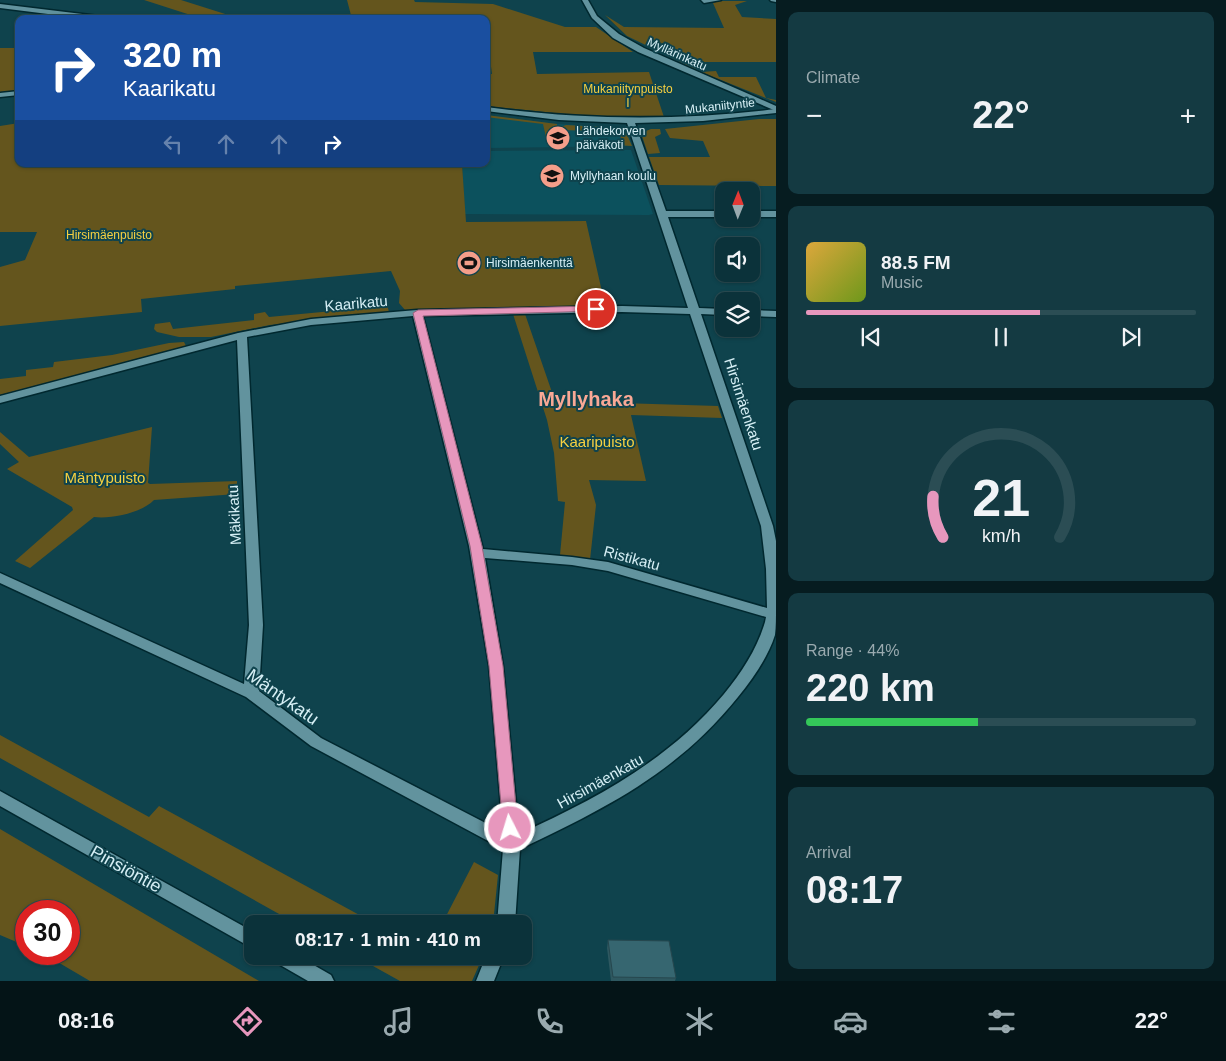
<!DOCTYPE html>
<html lang="en">
<head>
<meta charset="utf-8">
<style>
  :root { --surface:#0b323a; --page:#143a42; --text:#f1f3f6; --muted:#9aaaaf; --line:#2b4d54; --accent:#e797bd }
  body { margin:0; font-family:Arial,sans-serif; background:var(--page); color:var(--text); height:100vh; display:flex; flex-direction:column; font-size:19px; white-space:nowrap }
  * { box-sizing:border-box; margin:0 }
  p { font-size:16px; color:var(--muted) }
  .icon { flex:none; width:28px; height:28px; fill:none; stroke:currentColor; stroke-width:2; stroke-linecap:round; stroke-linejoin:round }
  .map { position:relative; flex:1; overflow:hidden }
  .side { display:flex; flex-direction:column; gap:12px; padding:12px; background:#061c20; width:450px }
  .side>* { flex:none }
  .top-card { position:absolute; left:15px; top:15px; width:475px; height:152px; border-radius:10px; box-shadow:0 1px 4px #0004,0 0 0 1px var(--line); background:#1a4fa0; color:#fff; overflow:hidden }
  .needle { width:32px; rotate:1deg }
  .buttons { position:absolute; left:715px; top:182px; display:grid; gap:10px }
  .buttons a { display:grid; place-items:center; width:45px; height:45px; border-radius:10px; background:var(--surface); box-shadow:0 1px 4px #0004,0 0 0 1px var(--line); font-size:25px }
  .speed { position:absolute; left:15px; top:900px; display:flex; gap:10px; font-size:25px; font-weight:700; text-align:center }
  .speed>* { display:grid; place-content:center; width:65px; height:65px; border-radius:50%; background:var(--surface); box-shadow:0 1px 4px #0004,0 0 0 1px var(--line); line-height:1 }
  .speed .limit { border:8px solid #d22; background:#fff; color:#111 }
  .pin { position:absolute; display:grid; place-items:center; width:42px; height:42px; color:#fff; margin:-21px; border:2px solid #fff; border-radius:50%; box-shadow:0 1px 5px #0007 }
  .me { position:absolute; width:55px; margin:-28px; rotate:355deg; stroke-linejoin:round; filter:drop-shadow(0 0 4px #0008) }
  .turn { display:flex; align-items:center; gap:18px; height:105px; padding:0 25px; font-size:22px }
  .turn .icon { width:65px; height:65px; stroke-width:2.5 }
  .turn b { display:block; font-size:35px; line-height:42px }
  .lanes { display:flex; align-items:center; height:48px; padding:0 25px; background:#0003; justify-content:center; gap:25px; direction:ltr }
  .lanes .off { opacity:.35 }
  .big { font-size:38px; font-weight:700; line-height:1.1 }
  .side .widget { flex:1; display:flex; flex-direction:column; justify-content:center; gap:8px; min-width:0; padding:0 18px; border-radius:10px; background:var(--page) }
  .side .dial { align-items:center; gap:0 }
  .dial svg { height:130px; overflow:visible; fill:none; stroke:var(--line); stroke-width:7; stroke-linecap:round; text-anchor:middle }
  .dial text { fill:var(--text); stroke:none }
  .song { display:flex; align-items:center; gap:15px }
  .cover { width:60px; height:60px; border-radius:8px; background:linear-gradient(135deg,hsl(40 70% 55%),hsl(80 70% 35%)) }
  .played { height:5px; border-radius:2px; background:linear-gradient(90deg,var(--accent) 60%,var(--line) 60%) }
  .keys { display:flex; justify-content:space-around; direction:ltr }
  .heat { display:flex; justify-content:space-between; align-items:center; font-size:28px; direction:ltr }
  .charge { height:8px; border-radius:4px; background:linear-gradient(90deg,#34c759 44%,var(--line) 0) }
  .trip { position:absolute; left:244px; top:915px; width:288px; height:50px; border-radius:10px; background:var(--surface); box-shadow:0 1px 4px #0004,0 0 0 1px var(--line); font-weight:700; line-height:50px; text-align:center }
  .menu { display:flex; height:80px; justify-content:space-around; align-items:center; background:#041417; color:var(--muted) }
  .menu .icon { width:35px; height:35px }
  .menu .selected { color:var(--accent) }
  .menu b { font-size:22px; color:var(--text) }
  main { display:flex; flex:1; min-height:0 }
  .map>svg:first-child { display:block }
  .built { fill:#0c515d }
  .green { fill:#64551d }
  .lines { fill:none; stroke-linecap:round; stroke-linejoin:round }
  .street-casing { stroke:#00282f; stroke-width:3 }
  .secondary-casing { stroke:#00282f; stroke-width:3 }
  .street { fill:#62939e; fill-rule:evenodd }
  .secondary { fill:#62939e; fill-rule:evenodd }
  .wall { fill:#2e5860 }
  .building { fill:#366670; stroke:#26474e }
  .route { fill:#e797bd; stroke:#96627b }
  .labels { text-anchor:middle; dominant-baseline:central; stroke-width:4; stroke-linejoin:round; paint-order:stroke }
  .far-street-label { font-size:12px; fill:#d6eff5; stroke:#0f434d }
  .far-park-label { font-size:12px; fill:#f6d041; stroke:#0f434d }
  .far-poi-label { font-size:12px; fill:#d6eff5; stroke:#0f434d; text-anchor:start }
  .street-label { font-size:15px; fill:#d6eff5; stroke:#0f434d }
  .park-label { font-size:15px; fill:#f6d041; stroke:#0f434d }
  .near-street-label { font-size:18px; fill:#d6eff5; stroke:#0f434d }
  .district-label { font-size:20px; font-weight:bold; fill:#f9a895; stroke:#0f434d }
</style>
</head>
<body>
<main>
<div class="map">
<svg width="776" height="981" viewBox="0 0 776 981">
  <rect width="100%" height="100%" fill="#0f434d"/>
  <path class="built" d="M 486,115 L 557,124 L 619,127 L 626,130 L 632,146 L 486,148 Z
    M 631,150 L 653,214 L 649,215 L 465,214 L 462,164 L 486,164 L 486,151 Z"/>
  <path class="green" d="M 144,0 L 181,0 L 241,19 L 203,19 Z
    M 347,0 L 414,0 L 415,2 L 493,4 L 565,27 L 596,27 L 633,52 L 533,52 L 537,74 L 649,72 L 664,117 L 594,117 L 486,106 L 486,74 L 492,74 L 489,52 L 486,52 L 486,19 L 352,19 Z
    M 719,1 L 747,1 L 735,5 L 742,17 L 776,19 L 776,62 L 701,62 L 698,63 L 703,67 L 695,69 L 627,36 L 605,15 L 624,27 L 724,28 L 713,3 Z
    M 0,48 L 19,48 L 19,88 L 17,91 L 0,93 Z
    M 716,71 L 719,77 L 756,77 L 766,98 L 776,100 L 776,102 L 701,72 Z
    M 486,115 L 557,124 L 557,127 L 550,130 L 552,145 L 548,146 L 543,124 L 486,117 Z
    M 759,119 L 776,119 L 776,186 L 659,185 L 649,157 L 710,157 L 703,141 L 670,138 L 665,129 Z
    M 19,123 L 19,164 L 462,164 L 466,222 L 586,221 L 605,305 L 405,310 L 399,303 L 400,291 L 391,271 L 235,286 L 235,289 L 141,299 L 142,312 L 0,326 L 0,267 L 25,260 L 37,232 L 0,232 L 0,126 Z
    M 566,125 L 624,128 L 632,146 L 615,145 L 623,145 L 620,135 L 611,135 L 610,131 L 553,130 Z
    M 651,129 L 660,129 L 661,134 L 655,137 L 660,153 L 648,154 L 641,133 Z
    M 376,301 L 387,304 L 389,312 L 270,325 L 211,337 L 179,337 L 157,332 L 154,329 L 155,324 L 170,322 L 173,329 L 254,320 L 254,314 L 265,312 L 269,317 L 375,307 Z
    M 513,314 L 525,314 L 555,401 L 718,406 L 722,418 L 631,415 L 646,481 L 589,480 L 596,505 L 590,560 L 560,555 L 565,502 L 558,501 L 554,453 L 547,420 Z
    M 184,342 L 186,346 L 181,348 L 0,395 L 0,379 L 26,376 L 26,370 L 53,367 L 54,362 L 112,355 L 169,343 Z
    M 152,427 L 148,483 L 150,484 L 237,481 L 237,494 L 154,500 C 141,513 112,519 94,517 L 30,568 L 15,561 L 73,510 L 72,507 L 7,469 L 19,462 L 0,444 L 0,432 L 29,457 Z
    M 0,735 L 149,817 L 159,806 L 376,924 L 297,924 L 0,758 Z
    M 0,829 L 259,981 L 90,981 L 44,954 L 69,954 L 69,911 L 26,911 L 26,946 L 0,935 Z
    M 474,862 L 498,875 L 493,924 L 442,924 Z
    M 355,956 L 483,956 L 472,981 L 400,981 Z"/>
  <g class="lines">
    <defs>
      <path id="street" d="M 701,0 L 721,0 L 704,3 Z
        M 770,0 L 776,0 L 776,2 L 771,1 Z
        M 0,4 L 107,17 L 110,19 L 88,19 L 0,8 Z
        M 19,91 L 19,95 L 0,97 L 0,93 Z
        M 486,107 C 584,120 679,121 776,109 L 776,113 L 703,121 L 635,123 L 666,211 L 724,211 L 724,217 L 668,217 L 699,308 L 724,309 L 724,315 L 701,314 L 773,526 L 776,541 C 776,563 776,586 776,609 C 776,617 776,627 775,635 C 768,657 753,679 738,697 C 677,773 606,808 520,849 L 515,924 L 497,924 L 503,849 L 311,746 L 246,697 L 0,583 L 0,573 L 244,684 L 249,625 L 237,340 L 0,403 L 0,396 L 238,333 L 311,319 L 417,310 L 622,306 L 688,308 L 627,123 L 559,120 L 486,111 ZM 622,312 L 690,314 L 761,526 L 766,569 L 767,608 L 608,562 L 572,557 L 483,549 L 423,316 ZM 413,316 L 469,546 L 489,666 L 503,832 L 321,738 L 259,691 L 263,625 L 247,337 L 311,325 ZM 485,558 L 572,565 L 608,571 L 766,617 L 765,622 C 757,649 742,672 724,694 C 669,760 596,799 519,834 L 503,666 Z
        M 751,211 L 776,211 L 776,217 L 751,217 Z
        M 751,310 L 776,311 L 776,317 L 751,316 Z
        M 486,956 L 504,956 L 494,981 L 476,981 Z"/>
      <path id="secondary" d="M 582,0 L 588,0 L 597,16 L 619,34 L 644,48 L 776,106 L 776,111 L 638,52 L 613,38 L 592,18 Z
        M 0,791 L 252,931 L 252,948 L 0,806 Z
        M 272,956 L 298,956 L 331,975 L 334,981 L 308,981 L 275,962 Z"/>
    </defs>
    <use href="#street" class="street-casing"/>
    <use href="#secondary" class="secondary-casing"/>
    <use href="#street" class="street"/>
    <use href="#secondary" class="secondary"/>
  </g>
  <path class="wall" d="M 608,940 L 676,978 L 675,981 L 611,981 L 607,948 Z"/>
  <path class="building" d="M 608,940 L 669,941 L 676,978 L 613,977 Z"/>
  <path class="route" d="M 596,306 L 599,307 L 599,311 L 423,316 L 482,546 L 503,666 L 518,828 L 515,832 L 510,834 L 505,832 L 503,828 L 489,666 L 470,546 L 413,313 L 418,310 Z"/>
  <defs>
    <symbol id="school-disc" viewBox="-11 -11 22 22"><circle r="9.5" fill="#f49e8a" stroke="#0f434d"/><path d="M0-5L7-2L0 1L-7-2ZM-4 1L0 2.5L4 1V4Q0 6-4 4Z" fill="#111"/></symbol>
    <symbol id="stadium-disc" viewBox="-11 -11 22 22"><circle r="9.5" fill="#f49e8a" stroke="#0f434d"/><path d="M0-5a6.5 5 0 1 0 0 10a6.5 5 0 1 0 0-10ZM-3.5-1.8h7v3.6h-7Z" fill="#111"/></symbol>
  </defs>
  <g fill-rule="evenodd">
    <use href="#school-disc" x="544" y="124" width="28" height="28"/>
    <use href="#school-disc" x="538" y="162" width="28" height="28"/>
    <use href="#stadium-disc" x="455" y="249" width="28" height="28"/>
  </g>
  <g class="labels">
    <g class="far-street-label">
      <text transform="translate(677 54) rotate(24)">Myllärinkatu</text>
      <text transform="translate(720 106) rotate(-6)">Mukaniityntie</text>
    </g>
    <g class="far-park-label">
      <text x="628" y="89">Mukaniitynpuisto<tspan x="628" dy="14">I</tspan></text>
      <text x="109" y="235">Hirsimäenpuisto</text>
    </g>
    <g class="far-poi-label">
      <text x="576" y="131">Lähdekorven<tspan x="576" dy="14">päiväkoti</tspan></text>
      <text x="570" y="176">Myllyhaan koulu</text>
      <text x="486" y="263">Hirsimäenkenttä</text>
    </g>
    <g class="street-label">
      <text transform="translate(356 303) rotate(-5)">Kaarikatu</text>
      <text transform="translate(744 404) rotate(72)">Hirsimäenkatu</text>
      <text transform="translate(234 515) rotate(-93)">Mäkikatu</text>
      <text transform="translate(632 558) rotate(15)">Ristikatu</text>
      <text transform="translate(600 781) rotate(-29)">Hirsimäenkatu</text>
    </g>
    <g class="park-label">
      <text x="597" y="441">Kaaripuisto</text>
      <text x="105" y="477">Mäntypuisto</text>
    </g>
    <g class="near-street-label">
      <text transform="translate(283 697) rotate(35)">Mäntykatu</text>
      <text transform="translate(126 869) rotate(29)">Pinsiöntie</text>
    </g>
    <g class="district-label">
      <text x="586" y="399">Myllyhaka</text>
    </g>
  </g>
</svg>
<div class="buttons">
<a><svg class="needle" viewBox="-14 -14 28 28"><path d="M0-13l5 13h-10z" fill="#e53935"/><path d="M0 13l5-13h-10z" fill="#9aaaaf"/></svg></a>
<a><svg class="icon" aria-label="sound" viewBox="0 0 24 24"><path d="M4 9h4l5-4v14l-5-4H4zM17 9q2 3 0 6"/></svg></a>
<a><svg class="icon" aria-label="layers" viewBox="0 0 24 24"><path d="M12 4l9 5-9 5-9-5zM3 14l9 5 9-5"/></svg></a>
</div>
<div class="speed"><div class="limit">30</div></div>
<div class="pin" style="left:596px;top:309px;background:#d93025"><svg class="icon" aria-label="arrive" viewBox="0 0 24 24"><path d="M6 21V4h12l-3 4 3 4H6"/></svg></div>
<svg class="me" style="left:510px;top:828px" viewBox="-20 -20 40 40"><circle r="17" fill="#e797bd" stroke="#fff" stroke-width="3"/><path d="M0-11L8 9 0 5-8 9z" fill="#fff"/></svg>
<div class="trip">08:17 · 1 min · 410 m</div>
<div class="top-card">
<div class="turn"><svg class="icon" aria-label="right" viewBox="0 0 24 24"><path d="M7 20v-9h11M14 6l5 5-5 5"/></svg><div><b>320 m</b>Kaarikatu</div></div>
<div class="lanes"><svg class="icon off" aria-label="left" viewBox="0 0 24 24"><path d="M17 20v-9H6M10 6l-5 5 5 5"/></svg><svg class="icon off" aria-label="ahead" viewBox="0 0 24 24"><path d="M12 20V5M6 11l6-6 6 6"/></svg><svg class="icon off" aria-label="ahead" viewBox="0 0 24 24"><path d="M12 20V5M6 11l6-6 6 6"/></svg><svg class="icon" aria-label="right" viewBox="0 0 24 24"><path d="M7 20v-9h11M14 6l5 5-5 5"/></svg></div>
</div>
</div>
<section class="side">
<div class="widget"><p>Climate</p>
<div class="heat"><a>−</a><b class="big">22°</b><a>+</a></div>
</div>
<div class="widget">
<div class="song"><i class="cover"></i><div><b>88.5 FM</b><p>Music</p></div></div>
<div class="played"></div>
<div class="keys"><svg class="icon" aria-label="previous" viewBox="0 0 24 24"><path d="M18 5L8 12l10 7zM5 5v14"/></svg><svg class="icon" aria-label="pause" viewBox="0 0 24 24"><path d="M8 5v14M16 5v14"/></svg><svg class="icon" aria-label="next" viewBox="0 0 24 24"><path d="M6 5l10 7-10 7zM19 5v14"/></svg></div>
</div>
<div class="widget dial"><svg viewBox="0 0 100 80">
<path d="M14 69A42 42 0 1 1 86 69"/>
<path d="M14 69A42 42 0 0 1 8 44" stroke="#e797bd"/>
<text x="50" y="56" font-size="32" font-weight="700">21</text>
<text x="50" y="72" font-size="11">km/h</text>
</svg></div>
<div class="widget"><p>Range · 44%</p><b class="big">220 km</b><div class="charge"></div></div>
<div class="widget"><p>Arrival</p><b class="big">08:17</b></div>
</section>
</main>
<nav class="menu">
<b>08:16</b>
<svg class="icon selected" aria-label="directions" viewBox="0 0 24 24"><path d="M12 3l9 9-9 9-9-9zM9 14v-3h6M13 9l2 2-2 2"/></svg>
<svg class="icon" aria-label="music" viewBox="0 0 24 24"><path d="M9 18V5l10-2v13"/><circle cx="6" cy="18" r="3"/><circle cx="16" cy="16" r="3"/></svg>
<svg class="icon" aria-label="phone" viewBox="0 0 24 24"><path d="M5 4h4l2 5-3 2q2 4 5 5l2-3 5 2v4C11 20 4 13 5 4z"/></svg>
<svg class="icon" aria-label="climate" viewBox="0 0 24 24"><path d="M12 3v18M4 7l16 10M4 17L20 7"/></svg>
<svg class="icon" aria-label="car" viewBox="0 0 24 24"><path d="M5 17H2v-5l4-1 3-4h7l3 4 3 1v5h-3M9 17h6M6 11h13"/><circle cx="7" cy="17" r="2"/><circle cx="17" cy="17" r="2"/></svg>
<svg class="icon" aria-label="filters" viewBox="0 0 24 24"><path d="M4 7h16M4 17h16"/><circle cx="9" cy="7" r="2"/><circle cx="15" cy="17" r="2"/></svg>
<b>22°</b>
</nav>
</body>
</html>
